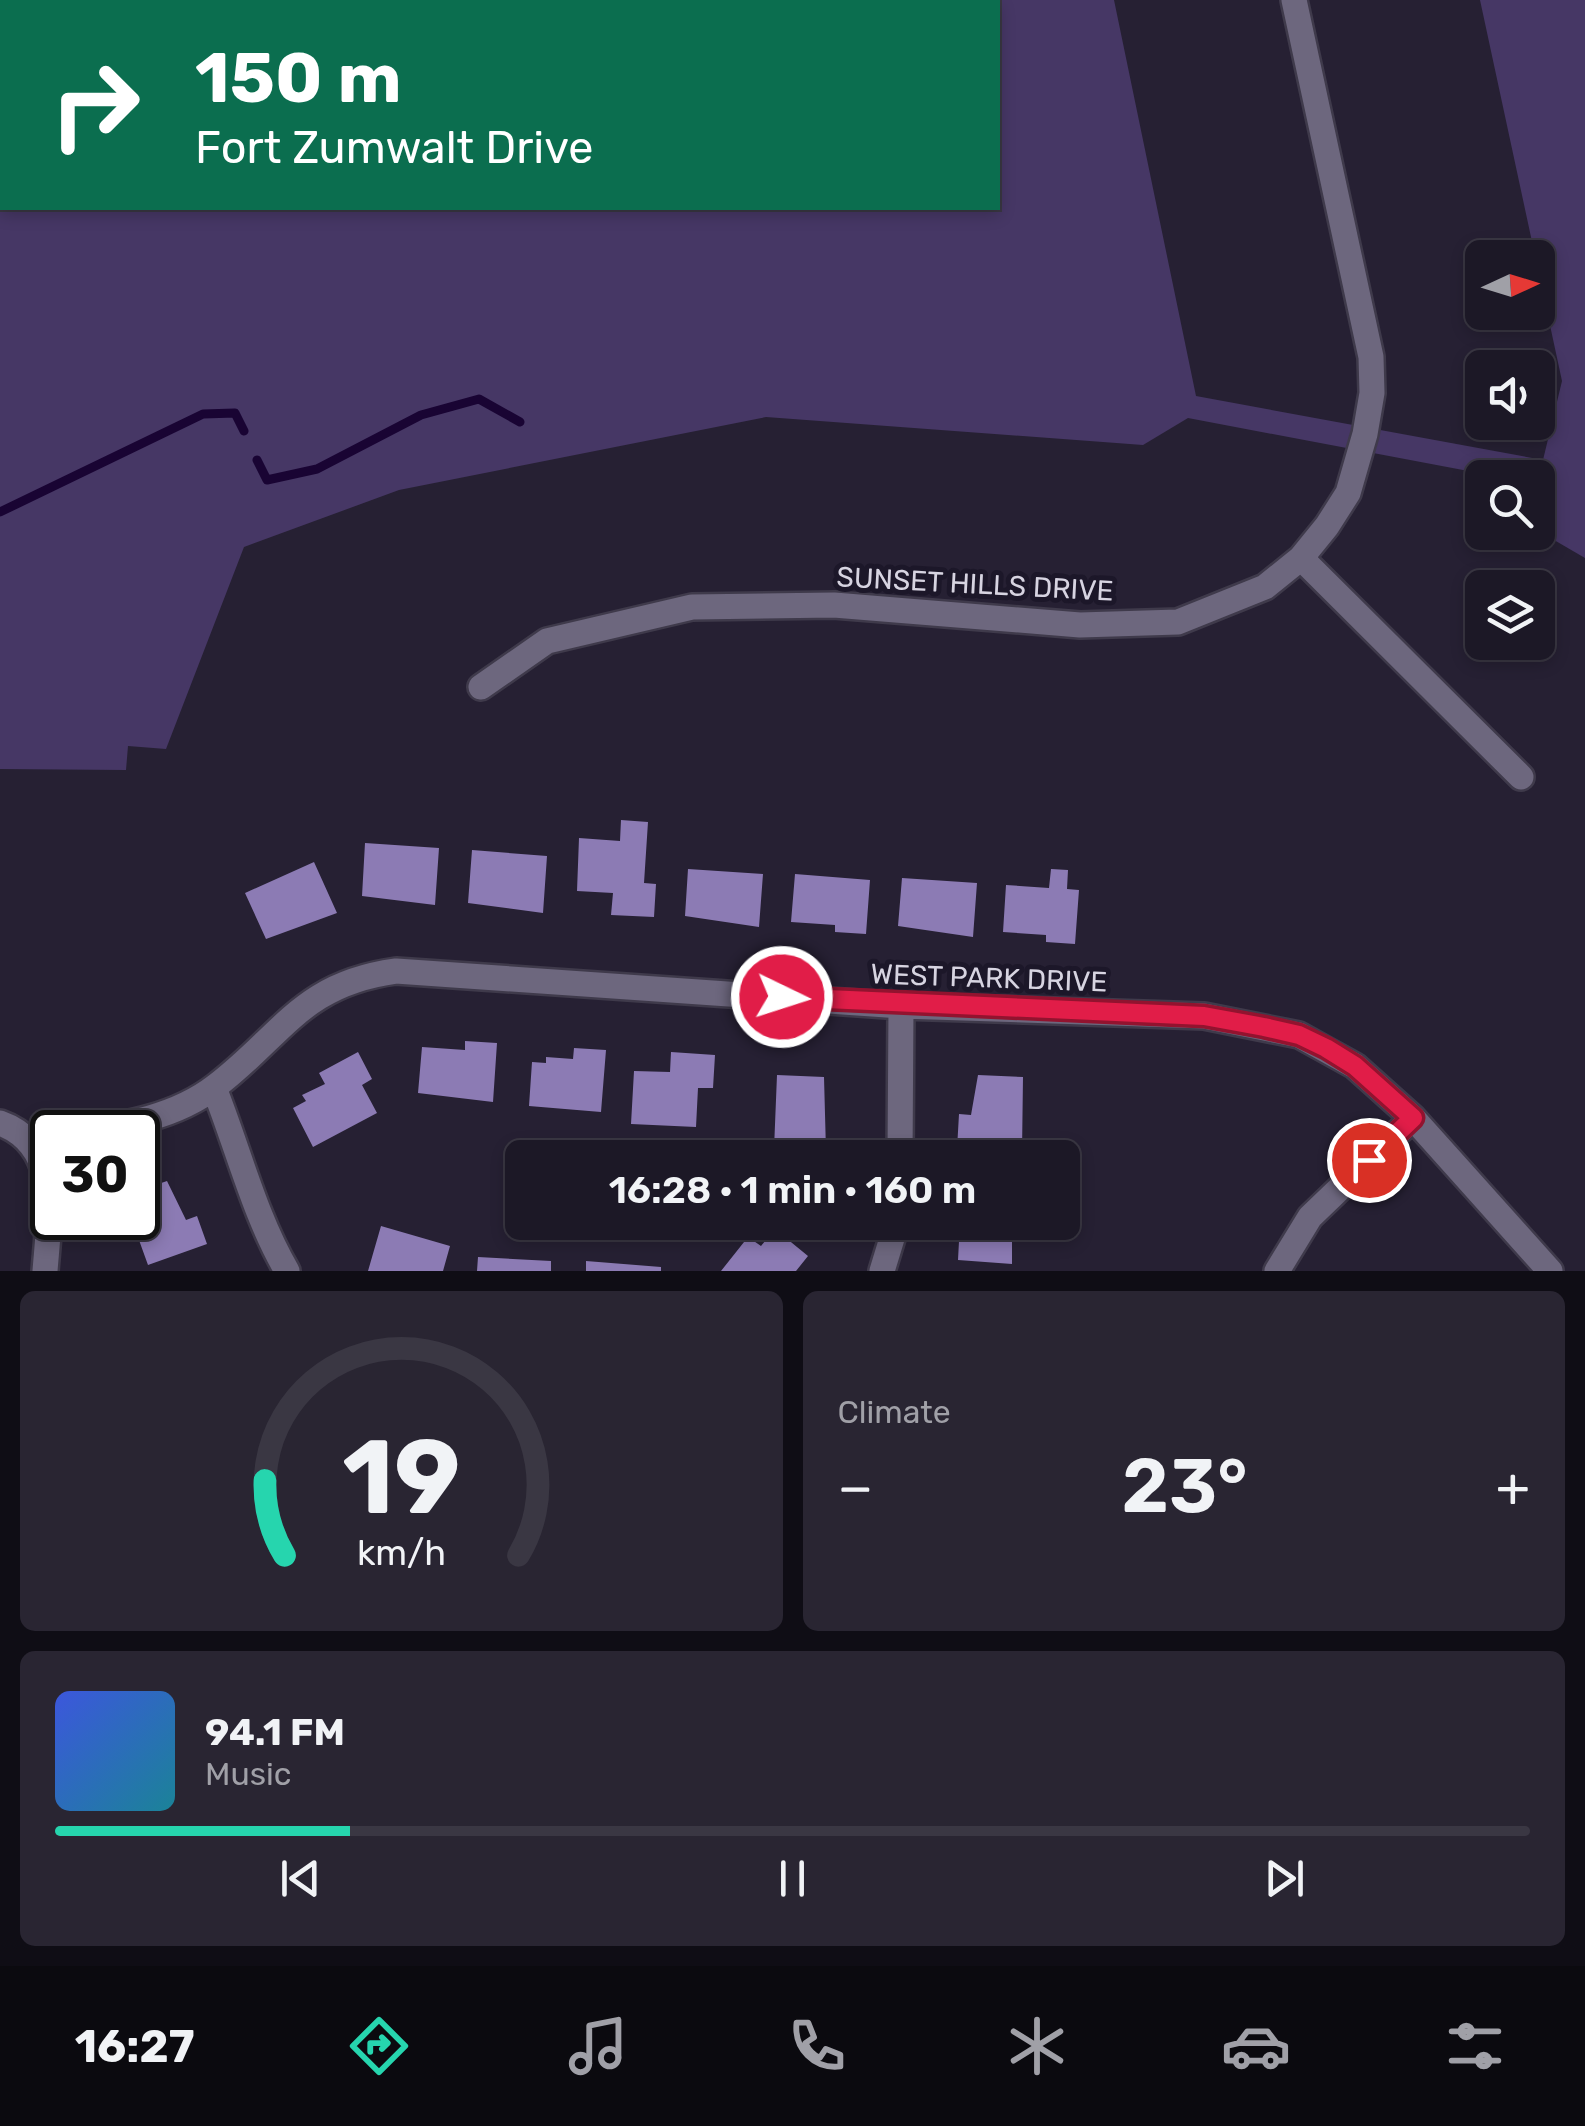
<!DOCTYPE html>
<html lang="en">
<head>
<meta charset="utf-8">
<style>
  :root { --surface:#1c1826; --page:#292532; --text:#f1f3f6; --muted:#a0a0a7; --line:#3a3743; --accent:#26d5ae }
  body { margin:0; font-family:Rubik,sans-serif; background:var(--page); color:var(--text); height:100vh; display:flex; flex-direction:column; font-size:38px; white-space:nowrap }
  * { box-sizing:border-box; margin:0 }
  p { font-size:32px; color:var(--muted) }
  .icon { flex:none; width:55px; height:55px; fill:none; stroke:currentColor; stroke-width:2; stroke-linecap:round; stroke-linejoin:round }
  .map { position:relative; height:1271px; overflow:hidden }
  .sheet { display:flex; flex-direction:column; gap:20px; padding:20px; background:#0f0d15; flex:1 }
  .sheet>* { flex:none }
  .guide { position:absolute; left:0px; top:0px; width:1000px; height:210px; box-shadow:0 5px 15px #0003,0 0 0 2px var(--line); background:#0b6e4f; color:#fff; overflow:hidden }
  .needle { width:65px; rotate:86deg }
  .tools { position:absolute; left:1465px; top:240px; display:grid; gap:20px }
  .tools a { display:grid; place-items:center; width:90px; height:90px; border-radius:15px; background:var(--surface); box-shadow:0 5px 15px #0003,0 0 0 2px var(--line); font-size:50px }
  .speed { position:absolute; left:30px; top:1110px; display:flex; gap:20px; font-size:50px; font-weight:700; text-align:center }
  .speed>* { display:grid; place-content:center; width:130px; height:130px; border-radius:50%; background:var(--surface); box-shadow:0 5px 15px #0003,0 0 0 2px var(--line); line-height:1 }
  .speed .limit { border:5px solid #111; border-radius:15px; background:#fff; color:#111 }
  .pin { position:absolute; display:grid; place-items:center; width:85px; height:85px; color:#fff; margin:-42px; border:5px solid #fff; border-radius:50%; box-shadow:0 2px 10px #0007 }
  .me { position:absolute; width:110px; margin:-55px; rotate:94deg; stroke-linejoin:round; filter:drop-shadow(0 0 8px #0008) }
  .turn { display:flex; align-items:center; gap:35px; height:210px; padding:0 30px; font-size:45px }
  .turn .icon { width:130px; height:130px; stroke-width:2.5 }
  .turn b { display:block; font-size:70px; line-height:85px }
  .big { font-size:75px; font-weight:600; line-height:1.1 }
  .sheet .card { flex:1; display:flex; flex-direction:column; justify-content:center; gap:15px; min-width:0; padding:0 35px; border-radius:15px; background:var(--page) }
  .sheet .dial { align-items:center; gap:0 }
  .dial svg { height:260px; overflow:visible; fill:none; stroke:var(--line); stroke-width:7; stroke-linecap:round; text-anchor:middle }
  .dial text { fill:var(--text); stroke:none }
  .song { display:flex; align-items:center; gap:30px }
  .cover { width:120px; height:120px; border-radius:15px; background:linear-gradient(135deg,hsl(230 70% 55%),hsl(190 70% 35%)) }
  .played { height:10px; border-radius:5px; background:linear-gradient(90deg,var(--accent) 20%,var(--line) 20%) }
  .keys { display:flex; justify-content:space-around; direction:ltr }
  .heat { display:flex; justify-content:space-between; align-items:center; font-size:55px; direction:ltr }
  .sheet .tiles { flex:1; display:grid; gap:20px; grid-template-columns:1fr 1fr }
  .card:last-child { grid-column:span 2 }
  .trip { position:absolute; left:505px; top:1140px; width:575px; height:100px; border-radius:15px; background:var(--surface); box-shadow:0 5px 15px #0003,0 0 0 2px var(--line); font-weight:600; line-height:100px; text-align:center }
  .tab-bar { display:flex; height:160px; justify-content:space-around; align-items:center; background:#0b0a0f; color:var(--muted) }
  .tab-bar .icon { width:70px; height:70px }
  .tab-bar .active { color:var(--accent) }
  .tab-bar b { font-size:45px; color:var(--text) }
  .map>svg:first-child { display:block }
  .green { fill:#463765 }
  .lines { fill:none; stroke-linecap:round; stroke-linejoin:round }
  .stream { stroke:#190433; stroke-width:9 }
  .building { fill:#8c7bb4 }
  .street-casing { stroke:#3f3a4b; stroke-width:30 }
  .street { stroke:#6d677e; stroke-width:25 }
  .route-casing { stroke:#92132f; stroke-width:25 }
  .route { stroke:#e11d48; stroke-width:18 }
  .labels { text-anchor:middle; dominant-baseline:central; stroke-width:10; stroke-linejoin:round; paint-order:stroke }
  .street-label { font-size:28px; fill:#d7d4e1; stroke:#1c1729 }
</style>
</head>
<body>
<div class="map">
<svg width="1585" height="1271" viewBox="0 0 1585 1271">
  <rect width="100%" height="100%" fill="#262033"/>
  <path class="green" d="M 832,0 L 1114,0 L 1196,396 L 1543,460 L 1562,381 L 1480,0 L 1585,0 L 1585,558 L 1542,533 L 1538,478 L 1500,477 L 1188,418 L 1143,445 L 766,417 L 399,490 L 244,547 L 166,749 L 128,746 L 126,770 L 0,769 L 0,66 L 2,208 L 998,208 L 998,2 L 821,2 Z"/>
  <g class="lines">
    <path class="stream" d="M 257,460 L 267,480 L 317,469 L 421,415 L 479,399 L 520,422
      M 0,512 L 203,414 L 235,413 L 244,431"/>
  </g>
  <path class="building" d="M 621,820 L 648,822 L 644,883 L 656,884 L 654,917 L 611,915 L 613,893 L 577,891 L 579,838 L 620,841 Z
    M 365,843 L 439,848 L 435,905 L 362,896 Z
    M 472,850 L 547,856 L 543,913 L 468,903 Z
    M 314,862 L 337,913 L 266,939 L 245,893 Z
    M 688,869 L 763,874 L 759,927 L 685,916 Z
    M 1051,869 L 1068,870 L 1067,889 L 1079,890 L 1075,944 L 1046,942 L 1046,935 L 1003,932 L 1006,885 L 1049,888 Z
    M 795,874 L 870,880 L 866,934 L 835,932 L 835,925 L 791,922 Z
    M 902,878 L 977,883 L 973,937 L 898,926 Z
    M 465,1041 L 497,1043 L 493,1102 L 418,1093 L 422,1047 L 465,1050 Z
    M 574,1048 L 606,1050 L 601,1112 L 529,1106 L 532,1062 L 546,1063 L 546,1057 L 573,1059 Z
    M 358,1052 L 372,1079 L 362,1085 L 377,1113 L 313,1147 L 293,1108 L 306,1101 L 302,1095 L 325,1084 L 319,1073 Z
    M 671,1052 L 715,1055 L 713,1088 L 698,1088 L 696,1127 L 631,1124 L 634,1071 L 670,1072 Z
    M 777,1075 L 824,1077 L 826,1151 L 774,1149 Z
    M 978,1075 L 1023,1077 L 1022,1152 L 957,1149 L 959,1114 L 971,1115 Z
    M 167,1181 L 186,1220 L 197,1216 L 207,1244 L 148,1265 L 131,1218 L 138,1218 L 138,1191 Z
    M 960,1222 L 1012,1222 L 1012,1264 L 958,1260 Z
    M 381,1226 L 450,1246 L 443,1271 L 368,1271 Z
    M 775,1229 L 808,1256 L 796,1271 L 721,1271 L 748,1237 L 761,1246 Z
    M 478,1257 L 551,1261 L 551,1271 L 477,1271 Z
    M 586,1261 L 661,1267 L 661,1271 L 586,1271 Z"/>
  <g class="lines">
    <defs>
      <path id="street" d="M 1301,558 L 1521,777
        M 481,687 L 547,641 L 692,607 L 834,605 L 1080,625 L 1178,622 L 1265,587 L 1301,558 L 1327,526 L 1348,493 L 1365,434 L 1372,393 L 1371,357 L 1294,0
        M 214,1088 C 238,1148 255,1217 287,1271
        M 0,1123 C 62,1145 49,1218 45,1271
        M 77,1132 C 126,1125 176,1117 216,1086 C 283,1035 301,984 396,971 L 901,1006 L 1204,1016 L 1299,1035 L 1355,1066 L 1413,1118 L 1550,1271
        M 900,1158 L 901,1006
        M 882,1271 L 897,1222
        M 1277,1271 L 1310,1217 L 1413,1118"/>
    </defs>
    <use href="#street" class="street-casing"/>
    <use href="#street" class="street"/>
  </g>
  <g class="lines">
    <defs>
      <path id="route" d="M 782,997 L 1204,1016 L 1264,1027 L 1299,1035 L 1326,1048 L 1355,1066 L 1413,1118 L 1369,1160"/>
    </defs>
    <use href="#route" class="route-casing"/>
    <use href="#route" class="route"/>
  </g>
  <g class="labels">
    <g class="street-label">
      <text transform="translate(975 584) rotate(3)">SUNSET HILLS DRIVE</text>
      <text transform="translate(989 978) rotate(2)">WEST PARK DRIVE</text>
    </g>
  </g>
</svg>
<div class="tools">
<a><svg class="needle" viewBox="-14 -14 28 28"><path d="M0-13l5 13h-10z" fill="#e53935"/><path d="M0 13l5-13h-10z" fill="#a0a0a7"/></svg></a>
<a><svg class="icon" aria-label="sound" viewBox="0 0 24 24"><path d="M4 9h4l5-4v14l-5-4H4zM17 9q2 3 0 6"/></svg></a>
<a><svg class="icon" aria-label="search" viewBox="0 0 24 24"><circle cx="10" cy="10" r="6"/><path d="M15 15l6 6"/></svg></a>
<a><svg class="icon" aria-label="layers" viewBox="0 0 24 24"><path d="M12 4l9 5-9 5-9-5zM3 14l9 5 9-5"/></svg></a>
</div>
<div class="speed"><div class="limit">30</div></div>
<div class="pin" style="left:1369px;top:1160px;background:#d93025"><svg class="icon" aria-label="arrive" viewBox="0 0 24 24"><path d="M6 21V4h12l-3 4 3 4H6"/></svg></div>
<svg class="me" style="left:782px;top:997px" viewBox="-20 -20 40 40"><circle r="17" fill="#e11d48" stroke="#fff" stroke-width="3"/><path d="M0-11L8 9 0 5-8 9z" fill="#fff"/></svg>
<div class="trip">16:28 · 1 min · 160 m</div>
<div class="guide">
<div class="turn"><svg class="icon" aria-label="right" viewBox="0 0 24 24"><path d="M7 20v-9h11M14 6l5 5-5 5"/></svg><div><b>150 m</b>Fort Zumwalt Drive</div></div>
</div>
</div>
<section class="sheet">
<div class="tiles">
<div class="card dial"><svg viewBox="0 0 100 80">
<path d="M14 69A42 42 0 1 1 86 69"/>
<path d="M14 69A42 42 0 0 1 8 46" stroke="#26d5ae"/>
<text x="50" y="56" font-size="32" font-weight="700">19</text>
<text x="50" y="72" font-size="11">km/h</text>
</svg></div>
<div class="card"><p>Climate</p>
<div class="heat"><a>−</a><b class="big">23°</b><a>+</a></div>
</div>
<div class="card">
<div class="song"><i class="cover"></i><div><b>94.1 FM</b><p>Music</p></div></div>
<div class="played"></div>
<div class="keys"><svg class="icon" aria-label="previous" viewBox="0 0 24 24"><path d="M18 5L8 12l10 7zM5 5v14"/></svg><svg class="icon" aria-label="pause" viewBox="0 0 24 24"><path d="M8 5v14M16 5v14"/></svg><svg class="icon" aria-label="next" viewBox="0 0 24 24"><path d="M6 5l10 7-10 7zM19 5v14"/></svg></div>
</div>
</div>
</section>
<nav class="tab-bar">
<b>16:27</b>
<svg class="icon active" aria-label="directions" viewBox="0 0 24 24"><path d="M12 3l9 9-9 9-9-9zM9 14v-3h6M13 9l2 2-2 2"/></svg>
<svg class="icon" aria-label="music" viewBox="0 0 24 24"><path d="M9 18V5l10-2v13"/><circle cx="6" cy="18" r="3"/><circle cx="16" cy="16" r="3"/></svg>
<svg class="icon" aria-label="phone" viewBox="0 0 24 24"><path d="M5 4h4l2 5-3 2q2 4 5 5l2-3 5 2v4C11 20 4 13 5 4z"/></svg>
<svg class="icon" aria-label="climate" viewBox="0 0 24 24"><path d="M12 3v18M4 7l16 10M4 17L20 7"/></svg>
<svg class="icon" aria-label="car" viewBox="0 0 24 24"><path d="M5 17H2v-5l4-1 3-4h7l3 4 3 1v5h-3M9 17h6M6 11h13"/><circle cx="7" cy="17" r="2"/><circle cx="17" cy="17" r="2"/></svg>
<svg class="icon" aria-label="filters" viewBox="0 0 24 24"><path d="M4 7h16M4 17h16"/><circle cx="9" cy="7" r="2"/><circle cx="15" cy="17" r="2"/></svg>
</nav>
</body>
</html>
